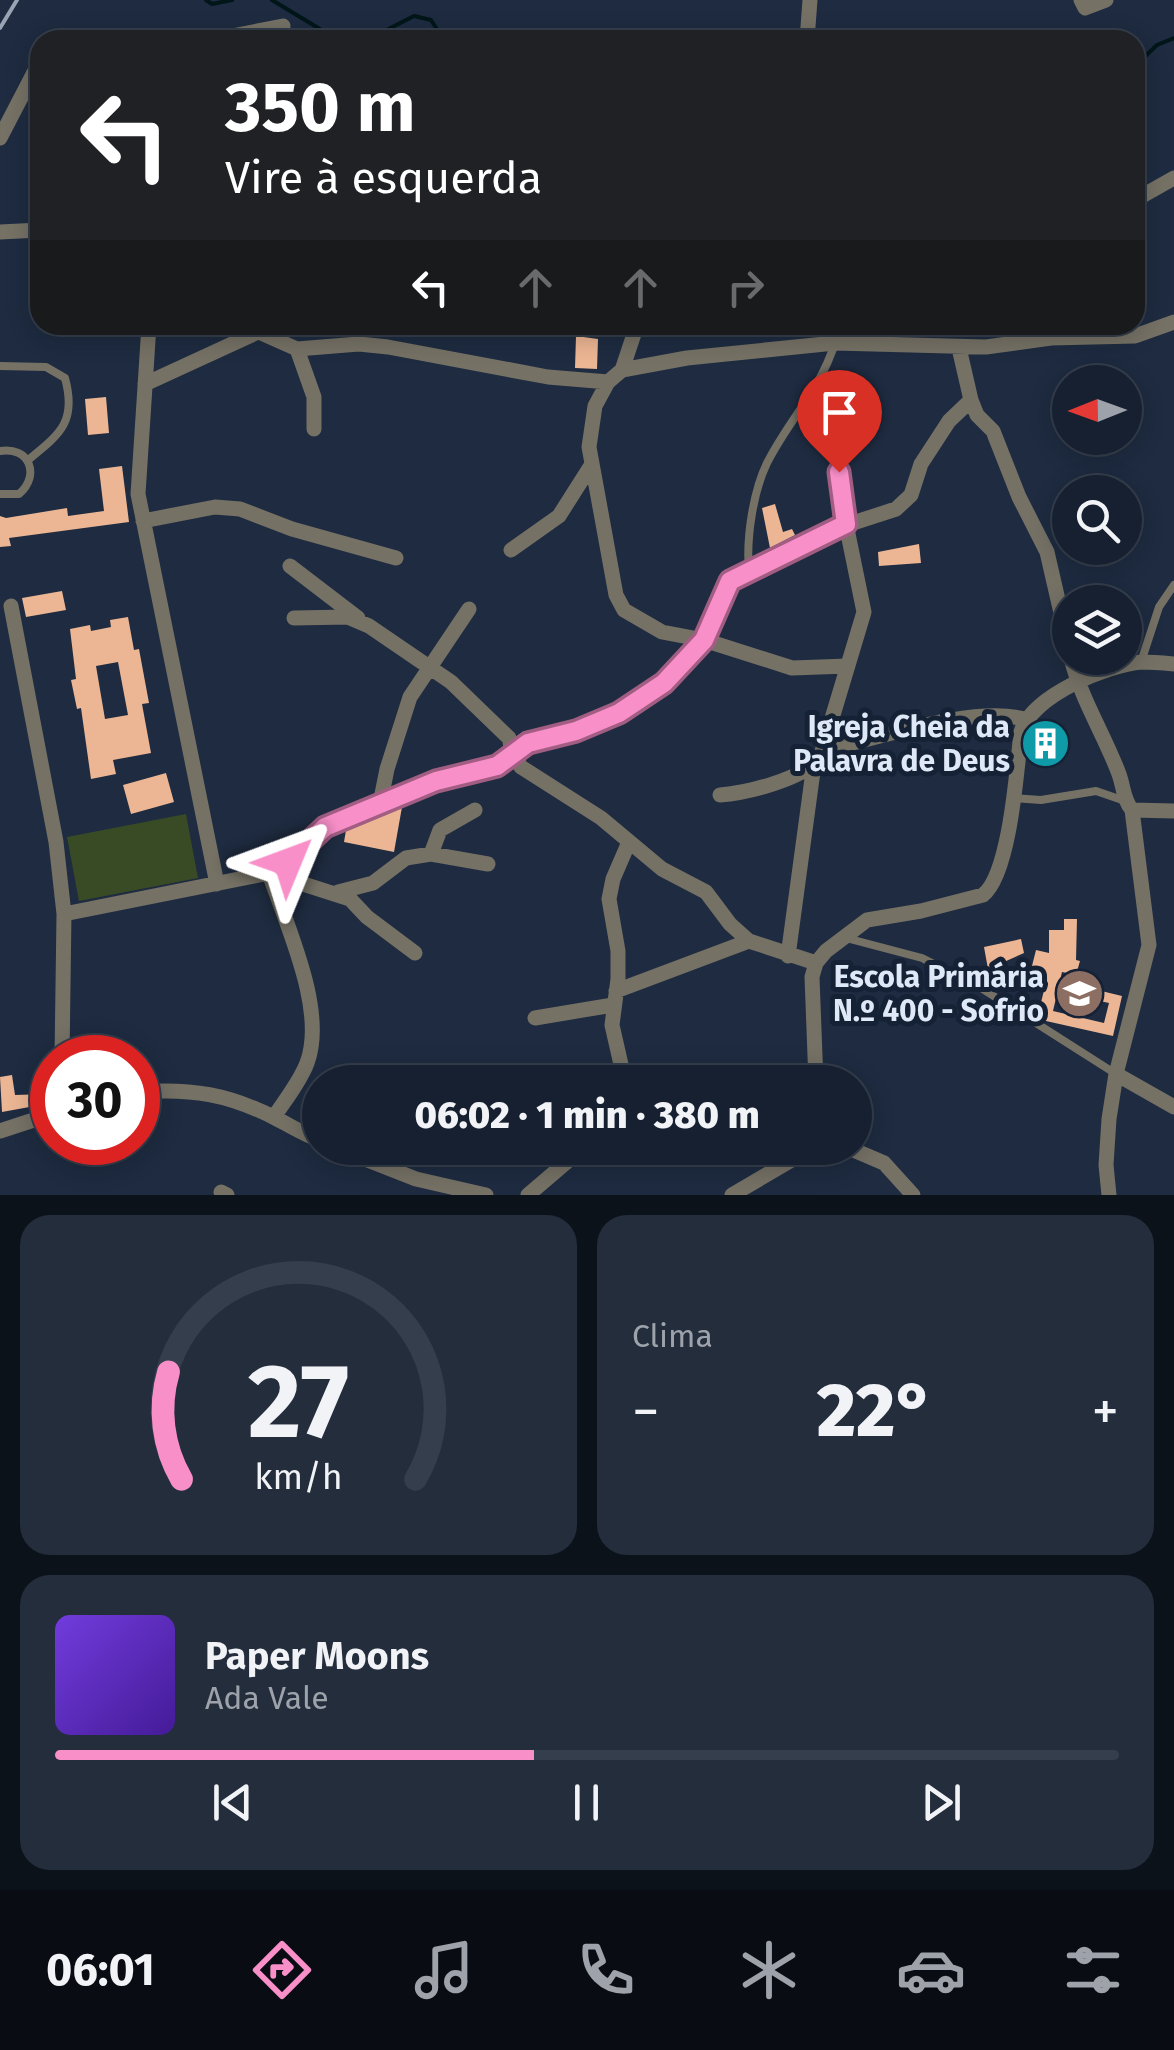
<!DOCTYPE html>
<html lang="pt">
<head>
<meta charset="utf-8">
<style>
  :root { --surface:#162030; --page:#232d3c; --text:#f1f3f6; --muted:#9ea3ab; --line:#353e4c; --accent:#f98fc9 }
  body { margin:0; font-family:"Fira Sans",sans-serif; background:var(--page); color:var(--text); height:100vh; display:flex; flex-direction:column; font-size:38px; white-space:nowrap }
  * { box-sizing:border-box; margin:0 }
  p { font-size:32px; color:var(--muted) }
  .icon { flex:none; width:55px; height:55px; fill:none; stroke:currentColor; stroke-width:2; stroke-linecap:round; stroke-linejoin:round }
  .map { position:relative; height:1195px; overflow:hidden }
  .details { display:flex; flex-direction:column; gap:20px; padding:20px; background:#0c121a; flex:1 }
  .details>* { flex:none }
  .banner { position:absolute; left:30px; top:30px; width:1115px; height:305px; border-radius:30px; box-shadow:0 5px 25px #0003,0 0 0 2px var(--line); background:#202124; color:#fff; overflow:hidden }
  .needle { width:65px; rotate:269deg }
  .tools { position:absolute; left:1052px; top:365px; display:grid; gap:20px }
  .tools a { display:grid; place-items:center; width:90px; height:90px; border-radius:50%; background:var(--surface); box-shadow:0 5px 25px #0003,0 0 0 2px var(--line); font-size:50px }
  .speed { position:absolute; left:30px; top:1035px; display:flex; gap:20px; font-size:50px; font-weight:700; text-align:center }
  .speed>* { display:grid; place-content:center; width:130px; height:130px; border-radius:50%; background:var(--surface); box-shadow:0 5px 25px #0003,0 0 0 2px var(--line); line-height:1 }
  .speed .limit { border:15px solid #d22; background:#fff; color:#111 }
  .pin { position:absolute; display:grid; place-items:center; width:85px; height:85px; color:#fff; margin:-102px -42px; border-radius:50% 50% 50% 0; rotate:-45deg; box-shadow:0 0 10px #0007 }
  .pin .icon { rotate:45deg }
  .me { position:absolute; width:110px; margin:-55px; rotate:46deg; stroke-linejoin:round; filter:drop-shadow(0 0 8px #0008) }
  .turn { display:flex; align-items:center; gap:35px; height:210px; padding:0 30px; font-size:45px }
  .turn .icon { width:130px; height:130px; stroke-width:2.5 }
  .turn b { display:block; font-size:70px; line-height:85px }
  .lanes { display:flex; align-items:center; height:95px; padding:0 30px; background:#0003; justify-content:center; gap:50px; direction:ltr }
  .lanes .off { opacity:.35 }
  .big { font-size:75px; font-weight:800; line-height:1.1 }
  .details .tile { flex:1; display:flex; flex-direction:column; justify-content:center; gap:15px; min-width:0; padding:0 35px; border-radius:30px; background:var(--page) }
  .details .dial { align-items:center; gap:0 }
  .dial svg { height:260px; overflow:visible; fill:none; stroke:var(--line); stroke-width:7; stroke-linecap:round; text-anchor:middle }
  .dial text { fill:var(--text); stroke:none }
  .song { display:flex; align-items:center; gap:30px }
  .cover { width:120px; height:120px; border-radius:15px; background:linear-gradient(135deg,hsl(260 70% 55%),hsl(260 70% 35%)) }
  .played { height:10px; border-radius:5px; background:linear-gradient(90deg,var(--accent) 45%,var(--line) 45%) }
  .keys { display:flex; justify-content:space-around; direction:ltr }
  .heat { display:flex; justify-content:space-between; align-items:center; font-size:55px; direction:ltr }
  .details .tiles { flex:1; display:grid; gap:20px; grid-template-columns:1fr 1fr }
  .tile:last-child { grid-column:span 2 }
  .trip { position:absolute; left:302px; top:1065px; width:570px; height:100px; border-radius:50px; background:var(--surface); box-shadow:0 5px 25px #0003,0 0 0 2px var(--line); font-weight:800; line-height:100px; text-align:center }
  .tabs { display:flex; height:160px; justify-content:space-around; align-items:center; background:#090d13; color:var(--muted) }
  .tabs .icon { width:70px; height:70px }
  .tabs .active { color:var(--accent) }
  .tabs b { font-size:45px; color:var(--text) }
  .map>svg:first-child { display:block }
  .green { fill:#394b25 }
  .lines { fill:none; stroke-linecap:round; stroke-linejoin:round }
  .stream { stroke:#001618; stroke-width:4 }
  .building { fill:#ecb694; fill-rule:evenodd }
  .service { stroke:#757165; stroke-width:8 }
  .minor { stroke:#757165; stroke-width:15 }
  .rail { stroke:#98a3b3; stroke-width:4 }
  .route-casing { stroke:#a25d83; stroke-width:25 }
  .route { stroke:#f98fc9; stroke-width:18 }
  .labels { text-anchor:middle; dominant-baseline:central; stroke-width:10; stroke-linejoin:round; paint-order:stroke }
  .poi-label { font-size:30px; font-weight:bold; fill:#dfe8f6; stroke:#152135; text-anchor:end }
</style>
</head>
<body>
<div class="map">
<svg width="1174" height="1195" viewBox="0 0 1174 1195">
  <rect width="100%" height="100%" fill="#1e2b40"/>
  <path class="green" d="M 186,814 L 198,878 L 79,901 L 67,837 Z"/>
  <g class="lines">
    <path class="stream" d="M 206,0 L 212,4 L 232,0
      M 272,0 L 338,40
      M 367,40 L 414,16 L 431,20 L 444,40
      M 1135,62 L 1139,62 L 1157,45 L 1174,38"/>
  </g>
  <path class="building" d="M 576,336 L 598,339 L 597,369 L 575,368 Z
    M 106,397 L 109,433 L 88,435 L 85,399 Z
    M 122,466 L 129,522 L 9,538 L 11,546 L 0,547 L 0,516 L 6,518 L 67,508 L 68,516 L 104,511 L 99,469 Z
    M 775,504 L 783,532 L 792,529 L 795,535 L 770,548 L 762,508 Z
    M 919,544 L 921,563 L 879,566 L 878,552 Z
    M 62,591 L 66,610 L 26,617 L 22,598 Z
    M 128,617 L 134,650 L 139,649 L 149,703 L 142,704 L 151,753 L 113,760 L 116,774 L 91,779 L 81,708 L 77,709 L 71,680 L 76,679 L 70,629 L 90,625 L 91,631 L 111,627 L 110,620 ZM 118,662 L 128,715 L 105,719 L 96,666 Z
    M 1054,724 L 1056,764 L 1036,764 L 1035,730 L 1037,725 Z
    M 166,773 L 174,802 L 131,814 L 123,785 Z
    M 402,807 L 394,852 L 344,842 L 346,830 Z
    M 1064,919 L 1077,919 L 1076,960 L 1080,961 L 1076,975 L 1062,972 L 1053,1011 L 1104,1023 L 1109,1003 L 1086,998 L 1089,988 L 1122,996 L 1113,1036 L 1046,1021 L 1038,1015 L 1045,986 L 1028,982 L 1036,950 L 1049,953 L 1049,930 L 1064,930 Z
    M 1021,939 L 1024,953 L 988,969 L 984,947 Z
    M 12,1075 L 15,1095 L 46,1094 L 46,1104 L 2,1112 L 0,1077 Z"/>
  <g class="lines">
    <path class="service" d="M 0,366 L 46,367 L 65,378 C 77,422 60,434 28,460
      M 818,387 L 839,472 L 846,524
      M 0,451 C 29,446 41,475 19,494 L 0,494
      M 749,570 C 746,539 753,492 767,463 C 793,412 826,386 840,325
      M 1141,662 L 1159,607 L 1174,585
      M 1013,798 L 1041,800 L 1096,791 L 1125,801
      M 846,938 L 922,958 L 981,988 L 1116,1074"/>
    <path class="minor" d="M 1081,0 L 1085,8 L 1106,0
      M 212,40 L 283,26
      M 807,40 L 810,0
      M 0,138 L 40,61
      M 1135,200 L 1174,178
      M 0,232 L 40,230
      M 149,325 L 138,494 L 217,884
      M 243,325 L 297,349 L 359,344 L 388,347 L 548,377 L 608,382 L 622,370 L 687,358 L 835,343 L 986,347 L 1051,338 L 1135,336 L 1174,322
      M 959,348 L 971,400 L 977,415 L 993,431 L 1019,497 L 1047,552 L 1070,652
      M 297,349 L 314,397 L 314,429
      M 622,370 L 637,325
      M 608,382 L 595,406 L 589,447 L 616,595 L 624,610 L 662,632 L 704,640 L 792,668 L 848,666
      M 145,384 L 258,332
      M 143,521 L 215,507 L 240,509 L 292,529 L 396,558
      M 511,550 L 559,516 L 592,464
      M 290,566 L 358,618
      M 11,606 L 56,842 L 64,914 L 62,1058
      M 294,618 L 348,617 L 369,626 L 451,682 L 509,738 L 513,754 L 528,743 L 576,731 L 619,713 L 664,683 L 704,640 L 730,581 L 828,531 L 896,509 L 911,495 L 921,464 L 949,421 L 971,400
      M 1071,658 C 1081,699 1104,734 1119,774 C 1124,788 1123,799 1132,810 L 1149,945 L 1116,1074 L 1109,1119 L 1106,1165 L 1109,1195
      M 821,755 L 864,612 L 846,524
      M 720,795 C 747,793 793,781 814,764 C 821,758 824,753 833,748 C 885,736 974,706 1025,719
      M 380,804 L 387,769 L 410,697 L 469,609
      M 1132,810 L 1174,811
      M 431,854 L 440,830 L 475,810
      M 269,873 C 286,925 327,1010 307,1063 C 300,1082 285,1100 274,1117
      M 269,873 L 350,899 L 367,917 L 415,953
      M 338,892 L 373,883 L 406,858 L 431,854 L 488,864
      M 64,914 L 269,873 L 288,862 L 325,827 L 436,781 L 497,766 L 513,754 L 521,767 L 601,818 L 662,869 L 706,892 L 730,924 L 749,941 L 816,963
      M 788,956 L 814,764
      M 616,991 L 749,941
      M 535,1018 L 613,1005
      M 1116,1074 L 1174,1107
      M 625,1082 L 612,1025 L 618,979 L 618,951 L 609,899 L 613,879 L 629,842
      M 816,1082 L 812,977 L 816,963 L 826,951 L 867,920 L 921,911 L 983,895 C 1010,874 1017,768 1021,732 C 1032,696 1106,665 1142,662 C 1152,662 1163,663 1174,664
      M 138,1092 C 191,1088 229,1094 277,1119 C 291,1126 305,1135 320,1140
      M 0,1131 L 52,1114
      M 337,1148 L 416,1179 L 486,1195
      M 849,1148 L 884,1163 L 913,1195
      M 221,1192 L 227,1195
      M 528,1195 L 583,1148
      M 732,1195 L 812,1148"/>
    <path class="rail" d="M 0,28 L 17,0"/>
  </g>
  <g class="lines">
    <defs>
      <path id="route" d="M 288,862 L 325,827 L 436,781 L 497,766 L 528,743 L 576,731 L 619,713 L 664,683 L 704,640 L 730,581 L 846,524 L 839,472"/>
    </defs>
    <use href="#route" class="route-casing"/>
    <use href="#route" class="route"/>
  </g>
  <defs>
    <symbol id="building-disc" viewBox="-11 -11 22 22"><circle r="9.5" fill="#0f9aa8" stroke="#152135"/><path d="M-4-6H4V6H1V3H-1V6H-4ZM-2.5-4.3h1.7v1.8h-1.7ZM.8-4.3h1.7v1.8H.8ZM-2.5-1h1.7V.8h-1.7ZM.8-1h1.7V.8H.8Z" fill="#fff"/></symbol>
    <symbol id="school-disc" viewBox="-11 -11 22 22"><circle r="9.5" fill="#8d6e63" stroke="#152135"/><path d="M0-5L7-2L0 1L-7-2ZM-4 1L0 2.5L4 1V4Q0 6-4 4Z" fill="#fff"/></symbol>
  </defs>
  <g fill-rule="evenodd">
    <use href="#building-disc" x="1018" y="716" width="55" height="55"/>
    <use href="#school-disc" x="1052" y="966" width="55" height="55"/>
  </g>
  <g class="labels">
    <g class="poi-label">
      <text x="1010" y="727">Igreja Cheia da<tspan x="1010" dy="34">Palavra de Deus</tspan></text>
      <text x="1044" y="977">Escola Primária<tspan x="1044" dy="34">N.º 400 - Sofrio</tspan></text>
    </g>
  </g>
</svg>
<div class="tools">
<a><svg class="needle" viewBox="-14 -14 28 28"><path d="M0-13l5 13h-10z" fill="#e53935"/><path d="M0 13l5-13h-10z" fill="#9ea3ab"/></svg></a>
<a><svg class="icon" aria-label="search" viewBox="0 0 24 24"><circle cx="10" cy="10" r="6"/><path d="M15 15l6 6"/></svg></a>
<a><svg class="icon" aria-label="layers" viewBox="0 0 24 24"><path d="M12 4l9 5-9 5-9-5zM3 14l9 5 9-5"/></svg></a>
</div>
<div class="speed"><div class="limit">30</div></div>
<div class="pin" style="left:839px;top:472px;background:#d93025"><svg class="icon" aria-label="arrive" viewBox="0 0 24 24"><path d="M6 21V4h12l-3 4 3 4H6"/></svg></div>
<svg class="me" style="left:288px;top:862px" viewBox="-20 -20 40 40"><path d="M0-17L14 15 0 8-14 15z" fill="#f98fc9" stroke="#fff" stroke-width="4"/></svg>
<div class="trip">06:02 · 1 min · 380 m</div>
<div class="banner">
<div class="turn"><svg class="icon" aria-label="left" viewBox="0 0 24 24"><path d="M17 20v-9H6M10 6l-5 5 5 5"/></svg><div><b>350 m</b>Vire à esquerda</div></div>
<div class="lanes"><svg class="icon" aria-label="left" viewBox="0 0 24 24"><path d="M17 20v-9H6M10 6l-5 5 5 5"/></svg><svg class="icon off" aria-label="ahead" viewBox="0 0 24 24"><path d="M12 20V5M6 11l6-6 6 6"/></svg><svg class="icon off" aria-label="ahead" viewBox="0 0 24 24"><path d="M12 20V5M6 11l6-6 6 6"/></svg><svg class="icon off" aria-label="right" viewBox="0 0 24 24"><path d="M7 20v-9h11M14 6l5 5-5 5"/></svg></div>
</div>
</div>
<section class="details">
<div class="tiles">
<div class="tile dial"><svg viewBox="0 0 100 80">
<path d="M14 69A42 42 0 1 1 86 69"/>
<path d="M14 69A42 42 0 0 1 10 36" stroke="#f98fc9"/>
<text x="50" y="56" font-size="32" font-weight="700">27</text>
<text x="50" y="72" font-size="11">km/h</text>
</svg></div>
<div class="tile"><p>Clima</p>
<div class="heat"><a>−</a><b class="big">22°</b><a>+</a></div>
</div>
<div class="tile">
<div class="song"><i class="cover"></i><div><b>Paper Moons</b><p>Ada Vale</p></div></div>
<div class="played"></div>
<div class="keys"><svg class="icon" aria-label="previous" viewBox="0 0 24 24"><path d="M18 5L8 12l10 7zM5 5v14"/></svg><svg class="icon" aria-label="pause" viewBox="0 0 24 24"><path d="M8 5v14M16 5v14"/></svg><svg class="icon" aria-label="next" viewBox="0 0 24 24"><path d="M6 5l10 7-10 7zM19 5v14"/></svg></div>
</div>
</div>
</section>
<nav class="tabs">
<b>06:01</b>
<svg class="icon active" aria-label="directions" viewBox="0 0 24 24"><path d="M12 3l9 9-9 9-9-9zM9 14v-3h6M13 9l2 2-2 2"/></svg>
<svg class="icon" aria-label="music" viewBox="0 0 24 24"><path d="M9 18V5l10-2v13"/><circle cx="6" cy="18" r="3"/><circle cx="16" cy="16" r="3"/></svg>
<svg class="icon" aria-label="phone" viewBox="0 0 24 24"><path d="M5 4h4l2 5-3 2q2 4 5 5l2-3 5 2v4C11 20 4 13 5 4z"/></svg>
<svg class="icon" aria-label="climate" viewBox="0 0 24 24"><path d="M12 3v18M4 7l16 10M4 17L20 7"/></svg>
<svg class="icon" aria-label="car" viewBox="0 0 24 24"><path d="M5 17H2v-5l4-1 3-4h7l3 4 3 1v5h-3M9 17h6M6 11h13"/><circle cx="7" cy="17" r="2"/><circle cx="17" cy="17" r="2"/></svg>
<svg class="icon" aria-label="filters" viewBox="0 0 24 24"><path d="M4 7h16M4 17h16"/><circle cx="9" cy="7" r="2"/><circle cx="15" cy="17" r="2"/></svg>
</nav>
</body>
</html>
